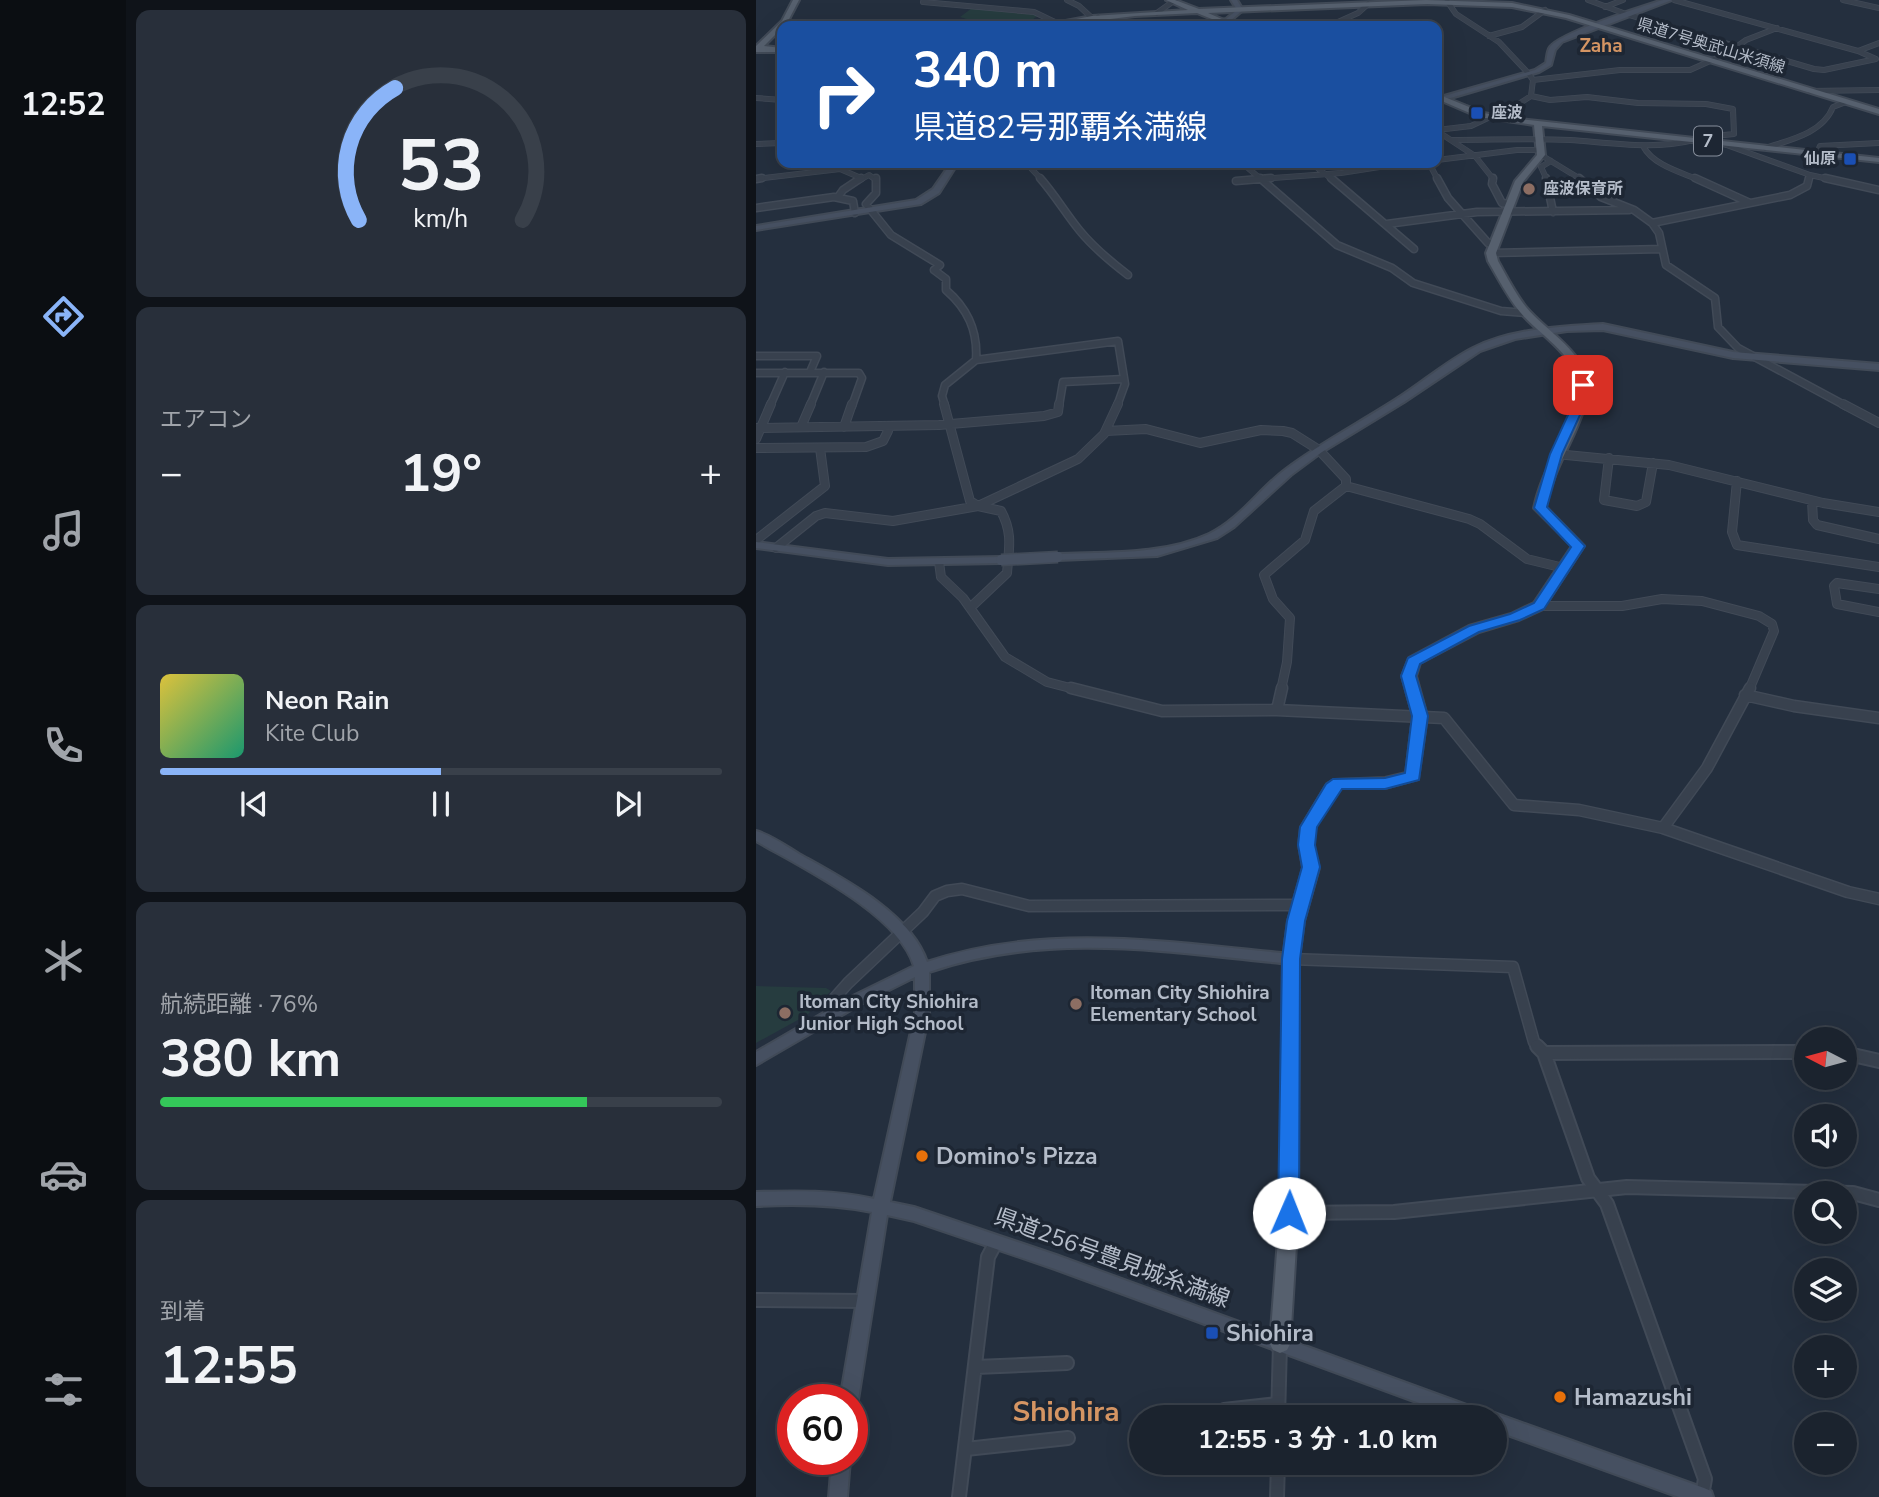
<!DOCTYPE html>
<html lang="ja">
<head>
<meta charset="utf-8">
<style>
  :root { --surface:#1b232e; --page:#282f3a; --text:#f1f3f6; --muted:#a0a4aa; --line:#39404a; --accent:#8ab4f8 }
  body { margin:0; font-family:"Nunito Sans","Noto Sans JP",sans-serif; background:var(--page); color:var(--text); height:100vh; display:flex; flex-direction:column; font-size:26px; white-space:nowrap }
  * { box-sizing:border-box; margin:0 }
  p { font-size:23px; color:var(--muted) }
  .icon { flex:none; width:38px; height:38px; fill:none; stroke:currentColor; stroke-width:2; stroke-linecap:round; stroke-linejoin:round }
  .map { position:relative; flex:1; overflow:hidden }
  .details { display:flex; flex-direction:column; gap:10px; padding:10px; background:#0f1319; width:630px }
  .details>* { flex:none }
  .banner { position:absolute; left:21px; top:21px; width:665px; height:147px; border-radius:14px; box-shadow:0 7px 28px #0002,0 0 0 2px var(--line); background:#1a4fa0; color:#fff; overflow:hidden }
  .needle { width:46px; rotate:276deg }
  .buttons { position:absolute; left:1038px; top:1027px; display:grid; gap:14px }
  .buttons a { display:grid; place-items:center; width:63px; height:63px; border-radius:50%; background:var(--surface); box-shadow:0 7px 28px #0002,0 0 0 2px var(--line); font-size:35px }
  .speed { position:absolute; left:21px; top:1384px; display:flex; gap:14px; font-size:35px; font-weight:700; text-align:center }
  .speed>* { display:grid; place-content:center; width:91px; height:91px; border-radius:50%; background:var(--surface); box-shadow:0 7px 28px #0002,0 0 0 2px var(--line); line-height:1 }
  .speed .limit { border:10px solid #d22; background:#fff; color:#111 }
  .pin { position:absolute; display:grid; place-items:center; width:60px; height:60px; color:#fff; margin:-30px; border-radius:14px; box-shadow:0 4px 10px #0006 }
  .me { position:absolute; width:77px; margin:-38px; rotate:1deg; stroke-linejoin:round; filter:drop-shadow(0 0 5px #0008) }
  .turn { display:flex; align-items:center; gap:24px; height:147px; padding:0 21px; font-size:32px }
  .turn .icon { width:91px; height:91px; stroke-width:2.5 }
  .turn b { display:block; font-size:49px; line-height:60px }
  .big { font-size:52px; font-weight:700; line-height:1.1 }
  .details .widget { flex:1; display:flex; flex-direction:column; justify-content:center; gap:10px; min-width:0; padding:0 24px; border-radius:14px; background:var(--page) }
  .details .dial { align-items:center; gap:0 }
  .dial svg { height:182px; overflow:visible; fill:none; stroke:var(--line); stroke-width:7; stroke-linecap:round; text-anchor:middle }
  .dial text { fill:var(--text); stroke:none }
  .song { display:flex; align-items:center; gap:21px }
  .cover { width:84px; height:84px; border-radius:10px; background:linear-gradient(135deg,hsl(50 70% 55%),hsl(160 70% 35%)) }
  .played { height:7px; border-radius:4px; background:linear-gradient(90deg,var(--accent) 50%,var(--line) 50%) }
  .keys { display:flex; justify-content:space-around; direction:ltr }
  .heat { display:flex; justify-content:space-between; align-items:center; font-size:38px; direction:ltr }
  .charge { height:10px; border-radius:5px; background:linear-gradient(90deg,#34c759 76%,var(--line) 0) }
  .trip { position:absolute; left:373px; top:1405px; width:378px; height:70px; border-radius:35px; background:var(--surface); box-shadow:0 7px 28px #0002,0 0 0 2px var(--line); font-weight:700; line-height:70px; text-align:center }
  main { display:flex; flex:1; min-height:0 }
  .tabs { display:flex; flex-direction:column; width:126px; justify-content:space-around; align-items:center; background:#0b0e12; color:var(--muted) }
  .tabs .icon { width:49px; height:49px }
  .tabs .current { color:var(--accent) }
  .tabs b { font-size:32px; color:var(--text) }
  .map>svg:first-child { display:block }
  .green { fill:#263c3f }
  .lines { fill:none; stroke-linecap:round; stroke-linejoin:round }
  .street-far4-casing { stroke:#414a57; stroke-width:6 }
  .street-far3-casing { stroke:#414a57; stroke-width:9 }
  .street-far2-casing { stroke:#414a57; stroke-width:10 }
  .street-far1-casing { stroke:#414a57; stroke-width:13 }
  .street-casing { stroke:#414a57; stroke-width:16 }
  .secondary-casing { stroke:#414a57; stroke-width:4 }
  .primary-casing { stroke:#414a57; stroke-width:4 }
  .street-far4 { stroke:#38414e; stroke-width:4.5 }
  .street-far3 { stroke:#38414e; stroke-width:6 }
  .street-far2 { stroke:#38414e; stroke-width:8 }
  .street-far1 { stroke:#38414e; stroke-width:10 }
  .street { stroke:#38414e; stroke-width:12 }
  .secondary { fill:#465061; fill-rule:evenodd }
  .primary { fill:#56606e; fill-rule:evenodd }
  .secondary-bridge-casing { stroke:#414a57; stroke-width:13; stroke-linecap:butt }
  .secondary-bridge { stroke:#465061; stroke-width:10 }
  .route { fill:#1a73e8; stroke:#114b97; stroke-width:2 }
  .transit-dot { fill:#1a4fb4; stroke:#1d2633; stroke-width:2.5 }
  .education-dot { fill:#8d6e63; stroke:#1d2633; stroke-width:2.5 }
  .food-dot { fill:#e8710a; stroke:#1d2633; stroke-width:2.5 }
  .labels { text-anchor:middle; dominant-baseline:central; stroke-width:7; stroke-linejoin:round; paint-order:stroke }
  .far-street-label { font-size:16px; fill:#b4bcc9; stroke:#1d2633 }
  .far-poi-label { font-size:16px; font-weight:bold; fill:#b4bcc9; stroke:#1d2633; text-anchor:start }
  .shield { fill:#1d2633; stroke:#878f9c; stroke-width:2 }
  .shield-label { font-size:18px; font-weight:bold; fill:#b4bcc9 }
  .far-quarter-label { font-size:19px; font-weight:bold; fill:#d59563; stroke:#1d2633 }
  .poi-label { font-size:19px; font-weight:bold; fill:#b4bcc9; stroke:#1d2633; text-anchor:start }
  .near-poi-label { font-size:23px; font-weight:bold; fill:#b4bcc9; stroke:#1d2633; text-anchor:start }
  .near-street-label { font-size:23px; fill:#b4bcc9; stroke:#1d2633 }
  .near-quarter-label { font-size:28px; font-weight:bold; fill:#d59563; stroke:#1d2633 }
</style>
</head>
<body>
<main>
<nav class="tabs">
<b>12:52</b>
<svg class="icon current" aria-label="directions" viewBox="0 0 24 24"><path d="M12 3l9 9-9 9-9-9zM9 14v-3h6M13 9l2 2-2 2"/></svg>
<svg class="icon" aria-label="music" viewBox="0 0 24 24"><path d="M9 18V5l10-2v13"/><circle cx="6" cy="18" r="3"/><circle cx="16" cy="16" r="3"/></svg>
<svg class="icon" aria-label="phone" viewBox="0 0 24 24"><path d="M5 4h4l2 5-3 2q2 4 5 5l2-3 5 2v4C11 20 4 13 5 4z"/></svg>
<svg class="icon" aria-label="climate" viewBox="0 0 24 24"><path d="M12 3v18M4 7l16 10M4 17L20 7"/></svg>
<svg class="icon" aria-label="car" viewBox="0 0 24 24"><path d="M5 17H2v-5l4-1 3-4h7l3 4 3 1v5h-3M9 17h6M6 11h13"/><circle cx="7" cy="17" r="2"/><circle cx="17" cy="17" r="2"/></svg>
<svg class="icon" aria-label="filters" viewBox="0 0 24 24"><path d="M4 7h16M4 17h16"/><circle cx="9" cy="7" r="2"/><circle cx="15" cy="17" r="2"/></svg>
</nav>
<section class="details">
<div class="widget dial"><svg viewBox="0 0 100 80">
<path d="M14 69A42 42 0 1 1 86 69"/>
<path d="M14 69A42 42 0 0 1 30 11" stroke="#8ab4f8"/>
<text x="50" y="56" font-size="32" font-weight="700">53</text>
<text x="50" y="72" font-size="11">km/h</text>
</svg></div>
<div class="widget"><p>エアコン</p>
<div class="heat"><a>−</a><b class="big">19°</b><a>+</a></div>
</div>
<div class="widget">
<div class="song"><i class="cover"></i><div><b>Neon Rain</b><p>Kite Club</p></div></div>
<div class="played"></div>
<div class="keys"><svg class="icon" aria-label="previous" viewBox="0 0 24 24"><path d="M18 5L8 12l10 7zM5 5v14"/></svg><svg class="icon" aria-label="pause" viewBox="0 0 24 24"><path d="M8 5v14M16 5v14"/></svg><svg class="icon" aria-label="next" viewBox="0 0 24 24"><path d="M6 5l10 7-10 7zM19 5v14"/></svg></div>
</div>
<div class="widget"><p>航続距離 · 76%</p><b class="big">380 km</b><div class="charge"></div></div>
<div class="widget"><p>到着</p><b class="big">12:55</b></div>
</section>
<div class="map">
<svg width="1123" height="1497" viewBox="0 0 1123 1497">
  <rect width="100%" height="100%" fill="#242f3e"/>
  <path class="green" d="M 216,8 L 275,12 L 283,15 L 270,24 L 275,26 L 215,26 L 220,22 L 204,17 Z
    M 0,986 L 70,988 L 75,991 L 51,1015 L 0,1043 Z"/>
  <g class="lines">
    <defs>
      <path id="street-far4" d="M 311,0 L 323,6 L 336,18
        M 832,0 L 870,14 L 1058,69 L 1068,70 L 1120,59 L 1102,51 L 918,0
        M 1087,0 L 1123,8
        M 691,1 L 700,14 L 743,42 L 773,74 L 777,80 L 775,96
        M 167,2 L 278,12 L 301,23
        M 849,7 L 867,0
        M 401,13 L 419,0
        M 342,17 L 346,22 L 381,26
        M 407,26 L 464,22
        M 573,26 L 602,13 L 612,4
        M 733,36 L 766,27 L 789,10
        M 1102,51 L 1123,43
        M 777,80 L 864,70 L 934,70 L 972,53 L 990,40 L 1021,28
        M 1054,91 L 1123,90
        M 0,98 L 26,100
        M 732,116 L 761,105 L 775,96 L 794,100 L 831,97 L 882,103 L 950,104 L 977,109 L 978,134 L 958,136 L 946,141
        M 681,130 L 715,126 L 734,117
        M 681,131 L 719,156 L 738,180
        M 695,140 C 735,140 775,138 814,140 C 856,143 897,150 938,140
        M 965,143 L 1054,175 L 1077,180
        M 0,144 L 26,143
        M 887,146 C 897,165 924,172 943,180
        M 1009,148 C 1034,140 1067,133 1077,107 L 1090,102
        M 1061,153 L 1064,146 L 1123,143
        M 785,155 L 826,180
        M 681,160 L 761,150 L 785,150
        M 270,163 L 286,180
        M 486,163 L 506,180
        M 555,163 L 577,180
        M 673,163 L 682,180
        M 0,179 L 84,169 L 105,178
        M 104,180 L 113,175 L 120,180
        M 492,180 L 585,173 L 649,163
        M 791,180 L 785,167 L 795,161
        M 1053,180 L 1054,175"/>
      <path id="street-far3" d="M 120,178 L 120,193 L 110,204 L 135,235 L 184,265 L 178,270 L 190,279 L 190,290 C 212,309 222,331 220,360
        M 284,178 C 299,195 310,214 324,231 C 338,248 355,262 372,275
        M 504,178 L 581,245 L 636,268 L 657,283 L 745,311 L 770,313
        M 575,178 L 658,249
        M 681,178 L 692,198 L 732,243 L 737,244
        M 737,178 L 736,184 L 746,203 L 753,204
        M 790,178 L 797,212
        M 823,178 L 845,197 L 878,210 L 896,223 L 903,233 L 910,265 L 959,298 L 962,327 L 982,348 L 1090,406
        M 939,178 L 994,203
        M 1069,178 L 1123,190
        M 0,179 L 6,178
        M 480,181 L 515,178
        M 82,197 L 87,190 L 105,178
        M 0,208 L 78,197 L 97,201 L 99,213
        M 896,223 L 1034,195 L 1051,186 L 1053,178
        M 631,224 L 721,212 L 873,210
        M 735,253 L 906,249
        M 0,356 L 61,356 L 54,372
        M 0,373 L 103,373 L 106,378 L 96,406
        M 14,406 L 29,372
        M 54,406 L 68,372
        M 189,406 L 186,396 L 189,385 L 220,360 L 362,341 L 369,384 L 361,406
        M 303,406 L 307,382 L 368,379"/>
      <path id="street-far2" d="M 188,404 L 214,501 L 222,506
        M 1087,404 L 1123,423
        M 45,427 L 55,404
        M 88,427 L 96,404
        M 0,428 L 183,425 L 288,416 L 302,412 L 303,404
        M 350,431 L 390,429 L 444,443 L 505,430 L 527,431 L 536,433 L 563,450 L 590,479 L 590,486
        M 0,439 L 15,404
        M 0,448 L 110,447 L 127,441 L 132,431 L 130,426
        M 800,454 L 913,465 L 1067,503 L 1123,512
        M 853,458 L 848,500 L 881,506 L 890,502 L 897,463
        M 981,481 L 976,532 L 981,545 L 1123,567
        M 590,486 L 713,519 L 724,524 L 771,559 L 808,568
        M 1056,501 L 1057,520 L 1061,525 L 1123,539
        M 222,506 L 322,459 L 348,434 L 362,404
        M 0,540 L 69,486 L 64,448
        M 20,548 L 60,516 L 69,513 L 137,521 L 222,506
        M 183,562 L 185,577 L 207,598 L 249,657 L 291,682 L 322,690
        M 1123,589 L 1081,583 L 1078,586 L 1081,604 L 1123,612
        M 783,606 L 866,606 L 906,599 L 946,601 L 1003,616 L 1016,624 L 1018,631 L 993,690
        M 214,608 L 251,573 C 253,548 257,533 245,511 L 222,506
        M 525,690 L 531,662 L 534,618 L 517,599 L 508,575 L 549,540 L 558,511 L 590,486"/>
      <path id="street-far1" d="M 315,688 L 406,711 L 521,710 L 688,718 L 758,805 L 823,810 L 907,828 L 1092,892 L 1123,899
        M 989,695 L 1038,706 L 1123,718
        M 521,710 L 526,688
        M 907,828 L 951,768 L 994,688
        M 535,959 L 757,967 L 778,1042 L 783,1047
        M 71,1018 L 76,1001 L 92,983 L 167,912 L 179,896 L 191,891 L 206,889 L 273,906 L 544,905"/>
      <path id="street" d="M 781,1046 L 788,1053 L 832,1178 L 851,1204 L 949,1479 L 946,1496
        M 788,1053 L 1050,1052
        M 1088,1053 L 1123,1061
        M 533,1213 L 638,1212 L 871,1187 L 1097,1193 L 1123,1200
        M 0,1300 L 108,1301
        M 220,1367 L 311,1363
        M 468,1410 L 522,1404
        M 522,1418 L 524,1344
        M 210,1449 L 312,1438
        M 203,1497 L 232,1257 L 240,1242
        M 521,1497 L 522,1463"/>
      <path id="secondary" d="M 475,0 L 481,0 L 487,10 L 474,21 L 462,23 L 462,21 L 470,19 L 481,10 Z
        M 907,0 L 916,0 L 806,42 L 799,50 L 795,65 L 783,72 L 681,102 L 681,98 L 779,70 L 790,63 C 791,58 791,51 794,47 C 804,33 887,6 907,0 Z
        M 195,163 L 202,163 L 183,193 L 165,204 L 0,230 L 0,226 L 160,200 L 177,189 Z
        M 847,324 L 977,352 L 1123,364 L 1123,370 L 977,358 L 847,330 L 811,331 L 759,339 L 724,351 L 648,402 L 566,452 L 535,475 L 478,527 L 461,538 L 401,556 L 302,560 L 297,557 L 302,554 C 351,552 408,555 453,534 C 483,520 504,488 530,469 C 566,442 605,422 642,398 C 667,382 691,361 717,348 C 754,329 806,326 847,324 Z
        M 0,542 L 132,559 L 245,557 L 250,560 L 245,563 L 132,565 L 0,548 Z
        M 0,831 C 15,835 30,846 43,854 C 86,878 155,913 171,962 C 290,922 412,942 535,954 L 540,955 L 542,959 L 540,963 L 535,964 C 412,952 293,931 173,972 L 173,1013 L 134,1202 L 158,1207 L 300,1255 L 735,1414 L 738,1413 L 948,1488 L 955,1491 L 957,1497 L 923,1497 L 738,1430 L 738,1418 L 704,1418 L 299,1269 L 158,1221 L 131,1215 L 102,1400 L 99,1406 L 96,1407 L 96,1400 L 84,1400 L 116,1212 C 77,1204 39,1204 0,1206 L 0,1192 C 40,1191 79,1190 118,1199 L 159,1013 L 159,977 L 105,1004 L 0,1065 L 0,1052 L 95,997 L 158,966 C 143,914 45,867 0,841 Z
        M 76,1460 L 94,1460 L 91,1497 L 73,1497 Z"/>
      <path id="primary" d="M 37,0 L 43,0 L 31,23 L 8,46 L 26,48 L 26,52 L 0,52 L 0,46 L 26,21 Z
        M 410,0 L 419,0 L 443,9 L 670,0 L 756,3 L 813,15 L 1123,109 L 1123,114 L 810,18 L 756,7 L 671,4 L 452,13 L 482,26 L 473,26 L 441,13 L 379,16 L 297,26 L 283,26 L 336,16 L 432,10 Z
        M 681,94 L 728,113 L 754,118 L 1123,158 L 1123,162 L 786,126 L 789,155 L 767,182 L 740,253 L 742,261 C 751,277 759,293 770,307 C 793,335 842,358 830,402 C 820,439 797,467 790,507 L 828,546 L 787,609 L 763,620 L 723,632 L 664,663 L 660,676 L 671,716 L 662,779 L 629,788 L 586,788 L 581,790 L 559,827 L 557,845 L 563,868 L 548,921 L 543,959 L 542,1213 L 534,1344 L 531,1350 L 524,1353 L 517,1350 L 514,1344 L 524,1213 L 527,959 L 532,921 L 547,868 L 543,845 L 545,827 L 571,784 L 578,780 L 629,778 L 650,773 L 657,716 L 646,676 L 653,658 L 713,626 L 755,614 L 778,603 L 816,546 L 778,508 C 786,470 809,439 820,402 C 832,360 786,339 764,312 C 751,296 742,278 732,261 L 730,253 L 759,181 L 781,155 L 778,125 L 723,117 L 681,99 Z"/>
    </defs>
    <use href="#street-far4" class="street-far4-casing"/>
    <use href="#street-far3" class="street-far3-casing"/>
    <use href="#street-far2" class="street-far2-casing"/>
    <use href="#street-far1" class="street-far1-casing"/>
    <use href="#street" class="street-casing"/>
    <use href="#secondary" class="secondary-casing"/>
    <use href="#primary" class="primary-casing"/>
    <use href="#street-far4" class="street-far4"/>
    <use href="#street-far3" class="street-far3"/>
    <use href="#street-far2" class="street-far2"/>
    <use href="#street-far1" class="street-far1"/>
    <use href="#street" class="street"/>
    <use href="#secondary" class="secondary"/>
    <use href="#primary" class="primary"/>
    <defs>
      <path id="secondary-bridge" d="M 245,560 L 302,557"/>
    </defs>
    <use href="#secondary-bridge" class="secondary-bridge-casing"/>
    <use href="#secondary-bridge" class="secondary-bridge"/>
  </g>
  <path class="route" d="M 823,382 L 833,385 L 830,402 L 806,454 L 791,507 L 829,546 L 788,609 L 764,620 L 723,632 L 664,664 L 660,676 L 672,716 L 663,780 L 629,789 L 586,789 L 561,827 L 559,845 L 564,867 L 549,921 L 544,959 L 543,1213 L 540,1219 L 533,1222 L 525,1219 L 522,1213 L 526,959 L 531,921 L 546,867 L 542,845 L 544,827 L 570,784 L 577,779 L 629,778 L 649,773 L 656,716 L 645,676 L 652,658 L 713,626 L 754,614 L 778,603 L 815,547 L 778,508 L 794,454 L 818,402 Z"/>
  <g class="transit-dot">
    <rect x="714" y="106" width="14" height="14" rx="3.5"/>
    <rect x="1087" y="152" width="14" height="14" rx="3.5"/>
    <rect x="449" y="1326" width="14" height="14" rx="3.5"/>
  </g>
  <g class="education-dot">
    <circle cx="773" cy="189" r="7"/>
    <circle cx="320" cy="1004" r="7"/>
    <circle cx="29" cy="1013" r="7"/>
  </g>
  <g class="food-dot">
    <circle cx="166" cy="1156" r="7"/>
    <circle cx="804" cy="1397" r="7"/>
  </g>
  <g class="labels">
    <g class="far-street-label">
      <text transform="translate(955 46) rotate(17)">県道7号奥武山米須線</text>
    </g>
    <g class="far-poi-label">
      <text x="735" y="113">座波</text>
      <text x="1080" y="159" text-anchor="end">仙原</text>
      <text x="787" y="189">座波保育所</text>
    </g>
    <rect class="shield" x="938" y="126.5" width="28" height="29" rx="5"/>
    <g class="shield-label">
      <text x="952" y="141">7</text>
    </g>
    <g class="far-quarter-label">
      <text x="845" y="46">Zaha</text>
    </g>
    <g class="poi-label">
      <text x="334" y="993">Itoman City Shiohira<tspan x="334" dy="22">Elementary School</tspan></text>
      <text x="43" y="1002">Itoman City Shiohira<tspan x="43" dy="22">Junior High School</tspan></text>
    </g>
    <g class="near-poi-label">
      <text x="180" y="1156">Domino's Pizza</text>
      <text x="470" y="1333">Shiohira</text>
      <text x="818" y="1397">Hamazushi</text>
    </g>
    <g class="near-street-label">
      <text transform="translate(356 1258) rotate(20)">県道256号豊見城糸満線</text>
    </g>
    <g class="near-quarter-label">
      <text x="310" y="1412">Shiohira</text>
    </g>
  </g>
</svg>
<div class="buttons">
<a><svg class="needle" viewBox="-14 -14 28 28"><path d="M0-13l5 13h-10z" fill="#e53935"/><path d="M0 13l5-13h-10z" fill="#a0a4aa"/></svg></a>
<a><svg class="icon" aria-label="sound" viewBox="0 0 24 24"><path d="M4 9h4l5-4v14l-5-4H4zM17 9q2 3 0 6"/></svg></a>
<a><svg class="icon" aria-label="search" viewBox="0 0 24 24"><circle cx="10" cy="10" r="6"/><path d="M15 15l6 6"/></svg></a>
<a><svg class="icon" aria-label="layers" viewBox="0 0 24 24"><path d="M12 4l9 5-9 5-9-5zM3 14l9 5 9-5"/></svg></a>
<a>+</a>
<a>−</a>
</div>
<div class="speed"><div class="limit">60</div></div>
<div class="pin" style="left:827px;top:385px;background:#d93025"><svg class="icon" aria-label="arrive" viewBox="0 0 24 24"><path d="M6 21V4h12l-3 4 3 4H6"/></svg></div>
<svg class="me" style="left:533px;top:1213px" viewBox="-20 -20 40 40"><circle r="19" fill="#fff"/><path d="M0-13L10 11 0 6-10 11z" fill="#1a73e8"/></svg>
<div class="trip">12:55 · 3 分 · 1.0 km</div>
<div class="banner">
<div class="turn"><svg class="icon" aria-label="right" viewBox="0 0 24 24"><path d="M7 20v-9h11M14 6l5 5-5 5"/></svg><div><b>340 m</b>県道82号那覇糸満線</div></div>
</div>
</div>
</main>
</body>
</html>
